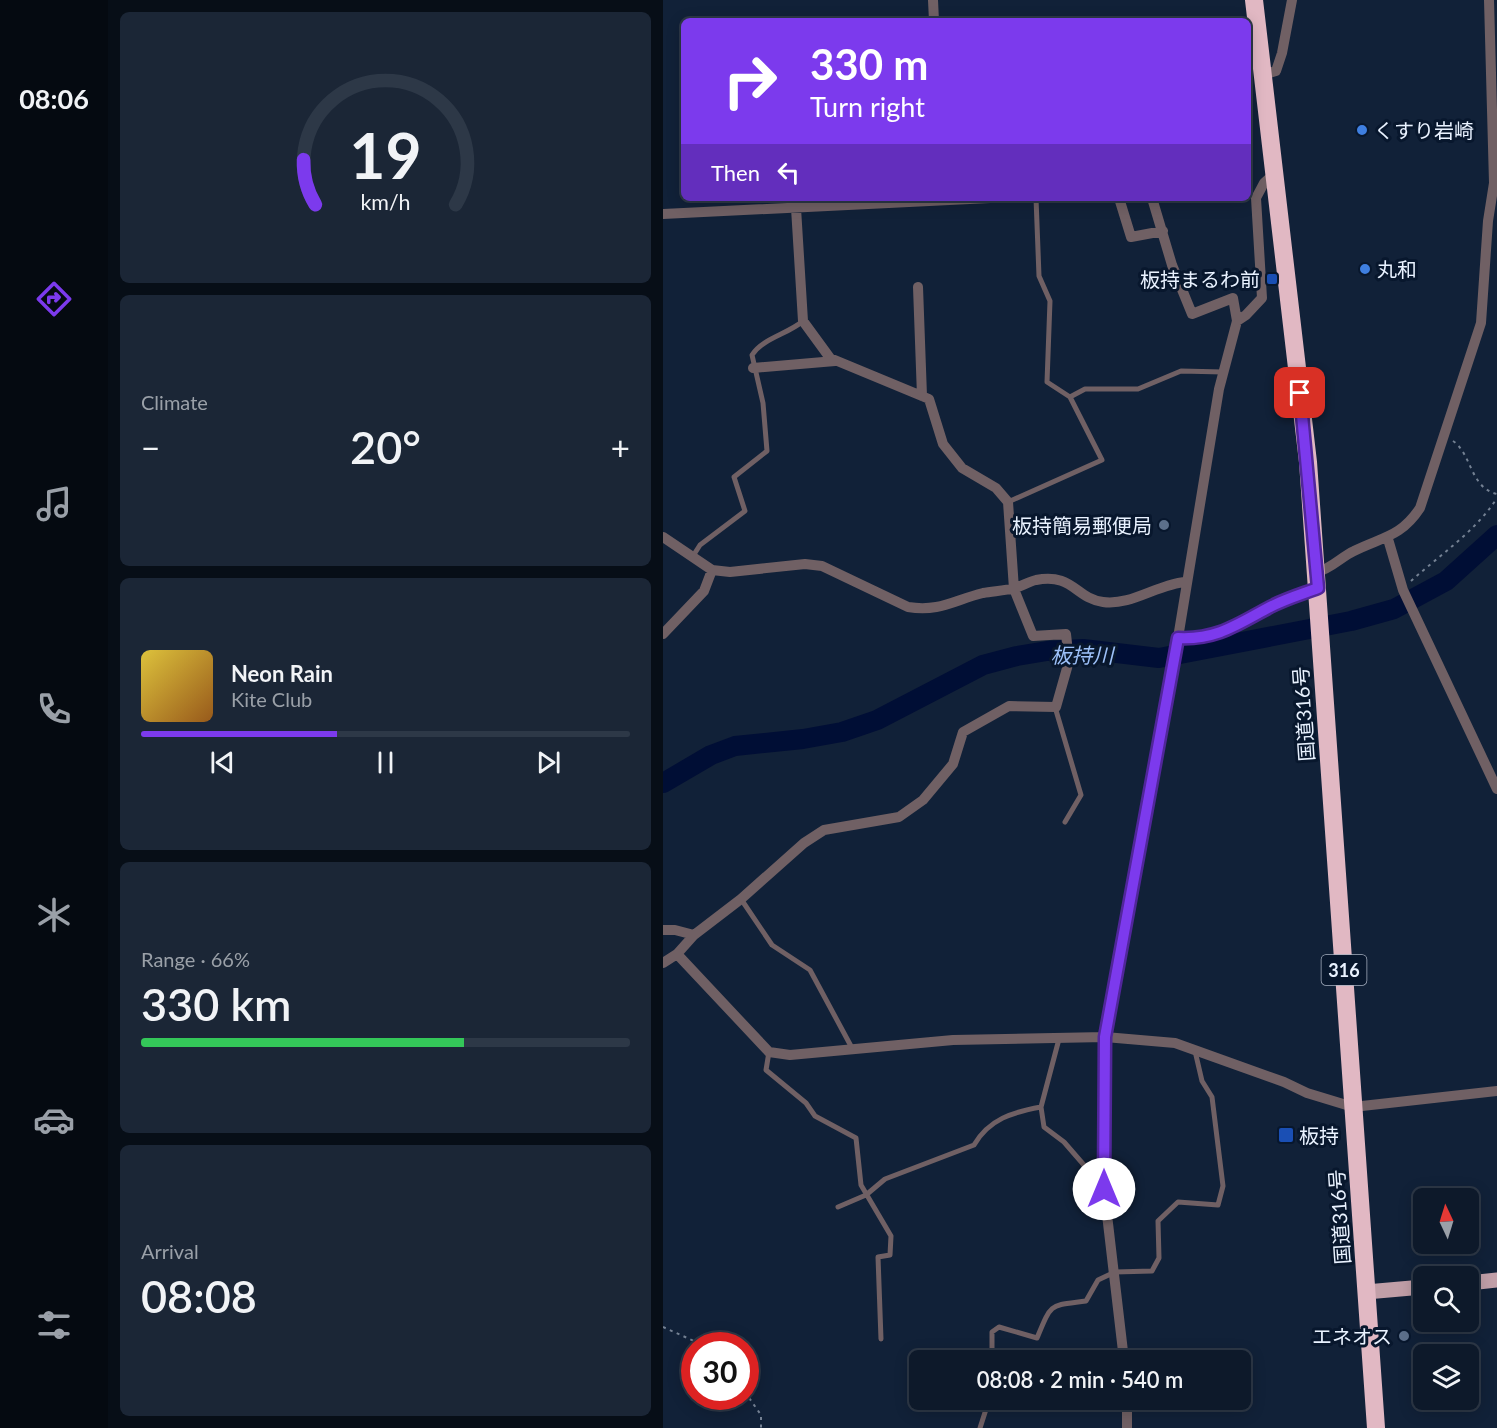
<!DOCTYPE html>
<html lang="en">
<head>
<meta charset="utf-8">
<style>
  :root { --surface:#0d192a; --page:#1b2636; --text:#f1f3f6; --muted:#9aa0a8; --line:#2d3847; --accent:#7c3aed }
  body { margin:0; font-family:Lato,"Noto Sans JP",sans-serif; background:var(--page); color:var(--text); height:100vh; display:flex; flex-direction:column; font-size:22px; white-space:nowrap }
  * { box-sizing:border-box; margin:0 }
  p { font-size:20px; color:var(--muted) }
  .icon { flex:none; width:33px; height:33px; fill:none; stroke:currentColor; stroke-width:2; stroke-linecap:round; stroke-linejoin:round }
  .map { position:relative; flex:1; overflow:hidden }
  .panel { display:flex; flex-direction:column; gap:12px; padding:12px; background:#070e17; width:555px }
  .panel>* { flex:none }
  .banner { position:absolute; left:18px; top:18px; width:570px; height:183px; border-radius:9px; box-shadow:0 3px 15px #0003,0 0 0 2px var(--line); background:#7c3aed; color:#fff; overflow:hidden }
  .needle { width:39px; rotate:356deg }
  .tools { position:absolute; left:750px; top:1188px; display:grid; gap:12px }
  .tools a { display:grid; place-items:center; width:66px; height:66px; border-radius:9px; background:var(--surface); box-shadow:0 3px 15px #0003,0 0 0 2px var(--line); font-size:30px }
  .speed { position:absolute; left:18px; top:1332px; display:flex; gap:12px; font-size:30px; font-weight:700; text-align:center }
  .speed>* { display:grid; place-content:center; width:78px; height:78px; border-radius:50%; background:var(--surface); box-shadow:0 3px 15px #0003,0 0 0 2px var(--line); line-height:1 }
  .speed .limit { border:9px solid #d22; background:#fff; color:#111 }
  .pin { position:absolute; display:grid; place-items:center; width:51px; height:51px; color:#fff; margin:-26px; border-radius:12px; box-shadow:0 3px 9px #0006 }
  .me { position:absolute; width:66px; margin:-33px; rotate:0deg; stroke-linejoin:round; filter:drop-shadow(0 0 4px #0008) }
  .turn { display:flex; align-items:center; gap:21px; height:126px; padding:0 30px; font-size:27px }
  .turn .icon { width:78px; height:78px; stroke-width:2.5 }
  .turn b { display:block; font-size:42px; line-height:51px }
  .then { display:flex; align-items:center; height:57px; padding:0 30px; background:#0003; gap:12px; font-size:22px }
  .big { font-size:45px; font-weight:600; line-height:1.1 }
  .panel .tile { flex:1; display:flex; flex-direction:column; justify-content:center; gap:9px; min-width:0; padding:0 21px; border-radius:9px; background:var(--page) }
  .panel .dial { align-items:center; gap:0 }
  .dial svg { height:156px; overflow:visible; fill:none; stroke:var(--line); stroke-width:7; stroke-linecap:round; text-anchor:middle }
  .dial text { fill:var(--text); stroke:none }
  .song { display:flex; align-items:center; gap:18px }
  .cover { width:72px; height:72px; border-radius:9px; background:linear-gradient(135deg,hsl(50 70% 55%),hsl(30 70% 35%)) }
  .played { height:6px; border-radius:3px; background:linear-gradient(90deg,var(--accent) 40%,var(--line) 40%) }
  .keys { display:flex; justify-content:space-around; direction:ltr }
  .heat { display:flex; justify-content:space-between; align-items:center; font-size:33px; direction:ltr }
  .charge { height:9px; border-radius:4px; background:linear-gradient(90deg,#34c759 66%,var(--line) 0) }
  .trip { position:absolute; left:246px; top:1350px; width:342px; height:60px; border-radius:9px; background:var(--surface); box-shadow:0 3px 15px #0003,0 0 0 2px var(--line); font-weight:600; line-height:60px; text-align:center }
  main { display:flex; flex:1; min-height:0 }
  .tabs { display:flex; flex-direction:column; width:108px; justify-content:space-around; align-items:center; background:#050a11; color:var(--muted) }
  .tabs .icon { width:42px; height:42px }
  .tabs .on { color:var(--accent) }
  .tabs b { font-size:27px; color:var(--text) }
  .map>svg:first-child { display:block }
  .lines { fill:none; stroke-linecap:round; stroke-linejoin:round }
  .river { stroke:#000e35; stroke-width:20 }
  .path { stroke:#748193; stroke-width:2; stroke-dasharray:3 4.5; stroke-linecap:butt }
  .lane { stroke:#706064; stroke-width:5 }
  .street { stroke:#706064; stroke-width:10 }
  .primary { stroke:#c19fa8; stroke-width:15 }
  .highway { stroke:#e1b8c3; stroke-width:18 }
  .route-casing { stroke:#51269a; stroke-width:15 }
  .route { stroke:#7c3aed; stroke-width:10 }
  .shop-dot { fill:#3f7fe0; stroke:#08172d; stroke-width:2 }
  .transit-dot { fill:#1a4fb4; stroke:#08172d; stroke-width:2 }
  .service-dot { fill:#5c6f8a; stroke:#08172d; stroke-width:2 }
  .labels { text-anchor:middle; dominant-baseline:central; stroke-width:6; stroke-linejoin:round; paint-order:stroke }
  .shield { fill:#08172d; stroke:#a6b0c0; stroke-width:1.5 }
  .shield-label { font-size:18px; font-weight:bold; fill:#e9f2ff }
  .poi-label { font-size:20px; fill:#e9f2ff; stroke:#08172d; text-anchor:start }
  .street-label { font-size:20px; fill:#e9f2ff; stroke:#08172d }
  .water-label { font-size:21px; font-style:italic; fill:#9dc1f9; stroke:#08172d }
</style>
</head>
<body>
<main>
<nav class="tabs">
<b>08:06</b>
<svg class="icon on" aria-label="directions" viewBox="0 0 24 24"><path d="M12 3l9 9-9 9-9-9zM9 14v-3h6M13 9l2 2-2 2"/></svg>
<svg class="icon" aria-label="music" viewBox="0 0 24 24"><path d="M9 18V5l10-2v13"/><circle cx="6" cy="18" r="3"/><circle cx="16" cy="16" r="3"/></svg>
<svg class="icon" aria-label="phone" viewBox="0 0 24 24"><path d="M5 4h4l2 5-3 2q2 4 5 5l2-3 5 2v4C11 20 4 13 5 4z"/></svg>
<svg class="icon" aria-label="climate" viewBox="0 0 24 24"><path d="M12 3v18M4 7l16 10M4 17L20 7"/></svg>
<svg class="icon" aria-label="car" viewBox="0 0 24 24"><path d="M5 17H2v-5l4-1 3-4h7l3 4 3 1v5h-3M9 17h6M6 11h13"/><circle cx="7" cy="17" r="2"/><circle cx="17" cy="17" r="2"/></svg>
<svg class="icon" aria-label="filters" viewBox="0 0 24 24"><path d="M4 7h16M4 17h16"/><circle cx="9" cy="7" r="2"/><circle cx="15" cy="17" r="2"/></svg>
</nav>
<section class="panel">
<div class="tile dial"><svg viewBox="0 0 100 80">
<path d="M14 69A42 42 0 1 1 86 69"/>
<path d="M14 69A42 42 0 0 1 8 46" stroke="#7c3aed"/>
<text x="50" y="56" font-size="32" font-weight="700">19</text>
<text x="50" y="72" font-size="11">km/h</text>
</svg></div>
<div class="tile"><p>Climate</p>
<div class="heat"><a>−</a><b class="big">20°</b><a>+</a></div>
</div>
<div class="tile">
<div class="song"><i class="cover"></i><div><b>Neon Rain</b><p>Kite Club</p></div></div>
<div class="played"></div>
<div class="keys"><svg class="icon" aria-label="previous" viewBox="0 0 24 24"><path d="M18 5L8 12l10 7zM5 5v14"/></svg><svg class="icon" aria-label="pause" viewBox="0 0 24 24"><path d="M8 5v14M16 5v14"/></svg><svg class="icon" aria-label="next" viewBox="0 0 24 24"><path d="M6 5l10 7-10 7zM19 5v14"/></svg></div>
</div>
<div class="tile"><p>Range · 66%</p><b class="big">330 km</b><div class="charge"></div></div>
<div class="tile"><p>Arrival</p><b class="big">08:08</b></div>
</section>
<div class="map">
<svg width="834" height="1428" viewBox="0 0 834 1428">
  <rect width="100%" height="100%" fill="#112138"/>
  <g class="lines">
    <path class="river" d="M 0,783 L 48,755 L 72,746 L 140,739 L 179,732 L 214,720 L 320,665 L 354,656 L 384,651 L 420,649 L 496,658 L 688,621 L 731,609 L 783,581 L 834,535"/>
    <path class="path" d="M 790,441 C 809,454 807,488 834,494
      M 748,581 C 778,554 813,531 834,498
      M 0,1327 L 42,1346
      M 82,1392 L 98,1415 L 98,1428"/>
    <path class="lane" d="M 407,397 L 422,389 L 475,389 L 518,371 L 560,372
      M 345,502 L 439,460 L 407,397 L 384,382 L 387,301 L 376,276 L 373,198
      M 30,556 L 37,545 L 82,511 L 71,477 L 104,451 L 100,403 L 89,355 C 100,338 125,334 140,321
      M 392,707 L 418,795 L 402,822
      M 78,899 L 109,945 L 147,970 L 189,1048
      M 396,1039 L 378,1107 L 381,1127 L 401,1142 L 440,1187
      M 106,1052 L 103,1070 L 143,1103 L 152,1116 L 193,1138 L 198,1185 L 228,1236 L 227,1255 L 215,1257 L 218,1339
      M 175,1207 L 203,1195 L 222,1179 L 311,1145 C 326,1119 350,1112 378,1107
      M 329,1360 L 329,1332 L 336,1327 L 374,1338 C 389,1302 386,1306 423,1301 L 435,1280 L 452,1272 L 489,1271 L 496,1258 L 495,1221 L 515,1202 L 555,1205 L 560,1186 L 549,1097 L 539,1081 L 532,1051
      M 317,1428 L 326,1400"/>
    <path class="street" d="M 270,0 L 271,21
      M 600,75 L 613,71 L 619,53 L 629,0
      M 456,198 L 468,237 L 500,231
      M 489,198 L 509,265 L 529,314 L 570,298 L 574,321
      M 0,214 L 327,198
      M 255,287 L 259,396
      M 90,368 L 172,361
      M 0,537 L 49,570 L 67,572 L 142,564 L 159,566 L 245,607 C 277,612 291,600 320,593 C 330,591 341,591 352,588 C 359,586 365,582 373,580 C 410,573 412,598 440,602 C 469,606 496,583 524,582
      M 725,539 L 740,590 L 834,789
      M 654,572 C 668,569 678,557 691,551 C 719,537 738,537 757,508 L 818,323 L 825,221 L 831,183 L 826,0
      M 0,634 L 41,591 L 49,570
      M 515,638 C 553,640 575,624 607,607 C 622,599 639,594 655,588
      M 0,930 L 12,930 L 31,935
      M 14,954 L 106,1052 L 127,1055 L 290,1040 L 442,1037 L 512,1043 L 621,1082 L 644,1093 L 690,1107 L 834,1091
      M 0,963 L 14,954 L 31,935 L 78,899 L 141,843 L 161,830 L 236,817 L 260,800 L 290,764 L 300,732 L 346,706 L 393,707 L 406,661 L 403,634 L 370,636 L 351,589 L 345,502 L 333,488 L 299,468 L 280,444 L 266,399 L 167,358 L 140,321 L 133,208
      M 461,1360 L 441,1189 L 442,1037 L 515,638 L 556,389 L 574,321 L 583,315 L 599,298 L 593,198 L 601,183 L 611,174
      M 464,1400 L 464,1428"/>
    <path class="primary" d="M 806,1283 L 834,1280
      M 703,1292 L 760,1287"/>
    <path class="highway" d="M 591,0 L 645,462 L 713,1428"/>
  </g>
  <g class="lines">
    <defs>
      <path id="route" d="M 441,1189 L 442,1037 L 515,638 C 554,640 575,624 607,607 C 622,599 639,594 655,588 L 637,393"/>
    </defs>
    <use href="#route" class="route-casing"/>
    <use href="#route" class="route"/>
  </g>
  <g class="shop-dot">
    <circle cx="699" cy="130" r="6"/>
    <circle cx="702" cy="269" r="6"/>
  </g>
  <g class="transit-dot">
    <rect x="603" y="273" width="12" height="12" rx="3"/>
    <rect x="615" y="1127" width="16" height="16" rx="3"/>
  </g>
  <g class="service-dot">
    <circle cx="501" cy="525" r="6"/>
    <circle cx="741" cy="1336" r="6"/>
  </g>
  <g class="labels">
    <rect class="shield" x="658.5" y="955" width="45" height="30" rx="4.5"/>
    <g class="shield-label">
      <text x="681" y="970">316</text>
    </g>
    <g class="poi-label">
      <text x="711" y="130">くすり岩崎</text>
      <text x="714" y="269">丸和</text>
      <text x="597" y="279" text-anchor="end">板持まるわ前</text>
      <text x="489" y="525" text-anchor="end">板持簡易郵便局</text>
      <text x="636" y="1135">板持</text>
      <text x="729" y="1336" text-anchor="end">エネオス</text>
    </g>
    <g class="street-label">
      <text transform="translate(640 714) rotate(-94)">国道316号</text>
      <text transform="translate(676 1217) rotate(-94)">国道316号</text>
    </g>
    <g class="water-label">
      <text x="419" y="654">板持川</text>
    </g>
  </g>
</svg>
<div class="tools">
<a><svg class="needle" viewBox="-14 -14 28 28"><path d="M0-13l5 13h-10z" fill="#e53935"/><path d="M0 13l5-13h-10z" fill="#9aa0a8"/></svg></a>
<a><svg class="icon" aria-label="search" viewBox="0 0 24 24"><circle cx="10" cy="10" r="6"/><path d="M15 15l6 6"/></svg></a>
<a><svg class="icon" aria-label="layers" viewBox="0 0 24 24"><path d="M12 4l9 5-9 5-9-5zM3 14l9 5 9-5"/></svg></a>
</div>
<div class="speed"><div class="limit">30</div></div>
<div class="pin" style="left:637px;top:393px;background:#d93025"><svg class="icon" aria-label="arrive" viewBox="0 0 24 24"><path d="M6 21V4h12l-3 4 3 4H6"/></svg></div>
<svg class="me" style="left:441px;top:1189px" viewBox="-20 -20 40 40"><circle r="19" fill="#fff"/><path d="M0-13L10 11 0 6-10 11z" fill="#7c3aed"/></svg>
<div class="trip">08:08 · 2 min · 540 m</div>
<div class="banner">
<div class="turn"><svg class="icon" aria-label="right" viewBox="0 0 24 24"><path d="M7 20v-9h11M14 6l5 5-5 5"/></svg><div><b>330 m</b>Turn right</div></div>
<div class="then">Then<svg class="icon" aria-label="left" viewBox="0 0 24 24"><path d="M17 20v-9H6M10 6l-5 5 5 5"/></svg></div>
</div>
</div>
</main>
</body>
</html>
